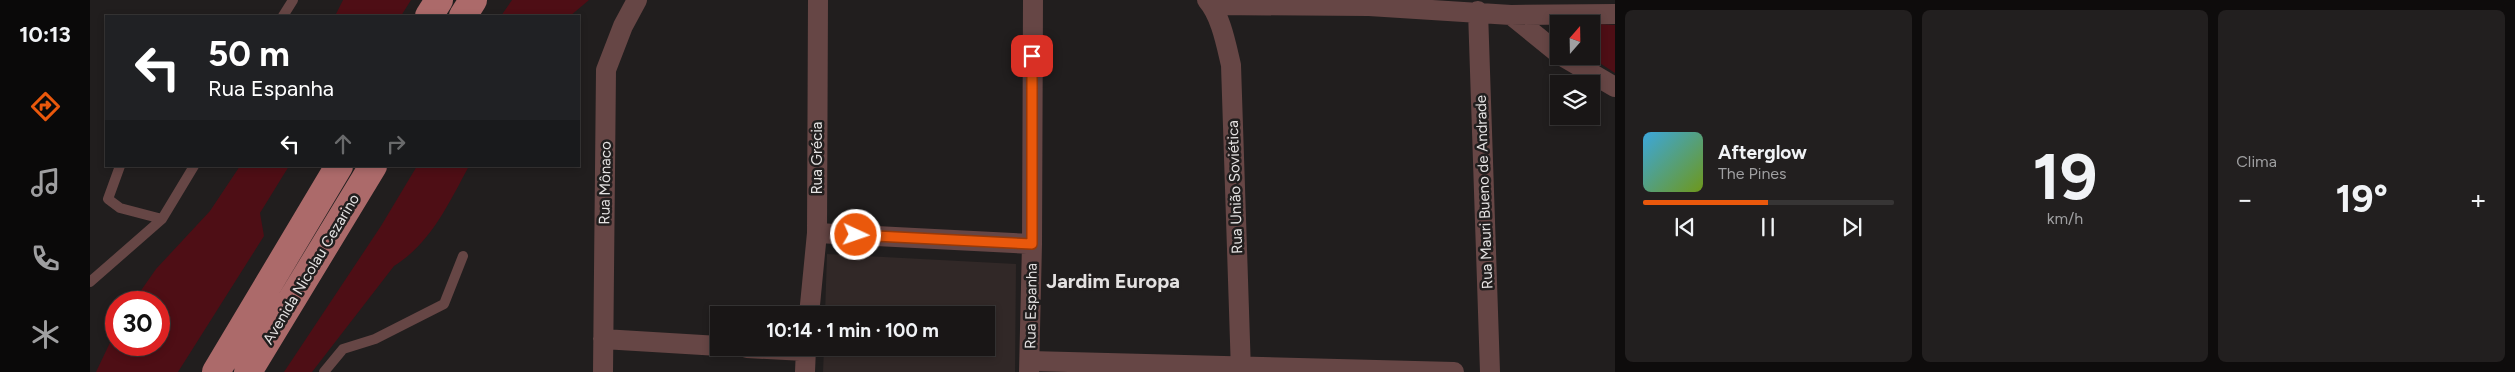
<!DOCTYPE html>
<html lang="pt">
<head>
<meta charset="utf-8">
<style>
  :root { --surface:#191616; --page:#221f1f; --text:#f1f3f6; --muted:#9f9fa1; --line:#373535; --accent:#ea580c }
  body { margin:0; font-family:Figtree,sans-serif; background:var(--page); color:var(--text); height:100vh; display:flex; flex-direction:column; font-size:19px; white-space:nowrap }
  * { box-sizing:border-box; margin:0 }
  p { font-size:16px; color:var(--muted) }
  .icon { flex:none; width:28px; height:28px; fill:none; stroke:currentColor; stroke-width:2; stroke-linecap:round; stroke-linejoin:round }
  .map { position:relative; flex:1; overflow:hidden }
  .drawer { display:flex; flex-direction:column; gap:10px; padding:10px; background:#0e0c0c; width:900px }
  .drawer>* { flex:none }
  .guide { position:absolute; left:15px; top:15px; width:475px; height:152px; border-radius:0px; box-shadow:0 2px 8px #0003,0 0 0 1px var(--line); background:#202124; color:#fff; overflow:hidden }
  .needle { width:32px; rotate:20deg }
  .fabs { position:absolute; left:1460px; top:15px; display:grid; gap:10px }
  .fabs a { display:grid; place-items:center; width:50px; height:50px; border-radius:0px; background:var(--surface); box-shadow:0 2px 8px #0003,0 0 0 1px var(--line); font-size:25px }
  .speed { position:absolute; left:15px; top:291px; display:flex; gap:10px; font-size:25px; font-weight:700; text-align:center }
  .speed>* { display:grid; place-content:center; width:65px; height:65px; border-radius:50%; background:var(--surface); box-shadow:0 2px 8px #0003,0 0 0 1px var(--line); line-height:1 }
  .speed .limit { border:8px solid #d22; background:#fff; color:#111 }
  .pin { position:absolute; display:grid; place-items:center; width:42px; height:42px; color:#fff; margin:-21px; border-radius:10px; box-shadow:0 2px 8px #0006 }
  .me { position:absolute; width:55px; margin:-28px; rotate:93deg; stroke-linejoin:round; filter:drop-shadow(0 0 4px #0008) }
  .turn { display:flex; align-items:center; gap:18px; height:105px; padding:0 20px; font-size:22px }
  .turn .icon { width:65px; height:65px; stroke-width:2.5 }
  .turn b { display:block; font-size:35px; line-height:42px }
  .lanes { display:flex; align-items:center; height:48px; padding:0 20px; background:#0003; justify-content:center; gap:25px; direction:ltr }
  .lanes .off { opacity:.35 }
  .big { font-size:38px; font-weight:700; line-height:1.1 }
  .drawer .widget { flex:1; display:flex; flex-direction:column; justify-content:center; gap:8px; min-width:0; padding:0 18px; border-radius:8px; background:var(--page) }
  .drawer .dial { align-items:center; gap:0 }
  .dial b { font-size:65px; line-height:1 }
  .song { display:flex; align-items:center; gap:15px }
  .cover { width:60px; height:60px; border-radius:8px; background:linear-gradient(135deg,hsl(200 70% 55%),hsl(80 70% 35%)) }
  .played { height:5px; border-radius:2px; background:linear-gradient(90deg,var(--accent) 50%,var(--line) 50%) }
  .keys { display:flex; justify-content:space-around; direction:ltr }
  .heat { display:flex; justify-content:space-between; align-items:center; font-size:28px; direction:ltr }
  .drawer .tiles { flex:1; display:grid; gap:10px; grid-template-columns:repeat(3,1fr) }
  .trip { position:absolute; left:620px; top:306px; width:285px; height:50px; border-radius:0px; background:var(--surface); box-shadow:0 2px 8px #0003,0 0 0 1px var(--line); font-weight:700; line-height:50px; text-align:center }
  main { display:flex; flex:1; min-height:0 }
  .menu { display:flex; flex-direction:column; width:90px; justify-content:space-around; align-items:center; background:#0a0909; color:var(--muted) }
  .menu .icon { width:35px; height:35px }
  .menu .current { color:var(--accent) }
  .menu b { font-size:22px; color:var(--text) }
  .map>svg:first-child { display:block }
  .built { fill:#312827 }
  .green { fill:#4e0e15 }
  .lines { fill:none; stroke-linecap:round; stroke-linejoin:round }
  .lane { stroke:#664645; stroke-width:10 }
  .street { stroke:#664645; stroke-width:20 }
  .primary { stroke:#ac6a6a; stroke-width:28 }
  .route-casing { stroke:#983908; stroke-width:12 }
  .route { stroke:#ea580c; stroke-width:9 }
  .labels { text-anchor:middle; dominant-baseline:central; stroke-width:5; stroke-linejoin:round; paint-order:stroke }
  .street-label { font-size:15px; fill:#e4e2e2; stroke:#211e1e }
  .district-label { font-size:20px; font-weight:bold; fill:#e4e2e2; stroke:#211e1e }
</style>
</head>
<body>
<main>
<nav class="menu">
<b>10:13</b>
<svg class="icon current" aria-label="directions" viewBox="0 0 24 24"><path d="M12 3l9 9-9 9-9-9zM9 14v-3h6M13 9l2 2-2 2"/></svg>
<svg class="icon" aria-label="music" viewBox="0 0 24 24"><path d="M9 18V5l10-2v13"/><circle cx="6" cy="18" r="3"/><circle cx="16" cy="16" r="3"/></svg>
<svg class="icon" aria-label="phone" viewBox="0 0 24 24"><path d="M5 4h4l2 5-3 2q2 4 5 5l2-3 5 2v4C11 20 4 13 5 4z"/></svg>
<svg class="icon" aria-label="climate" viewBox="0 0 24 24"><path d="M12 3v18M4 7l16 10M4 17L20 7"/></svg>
</nav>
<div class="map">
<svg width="1525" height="372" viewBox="0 0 1525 372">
  <rect width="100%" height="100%" fill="#211e1e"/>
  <path class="built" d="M 737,254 L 926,264 L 925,372 L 733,372 L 734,348 L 896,348 L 896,315 L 735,315 Z"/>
  <path class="green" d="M 253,0 L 321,0 L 311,16 L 245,16 Z
    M 422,0 L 499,0 L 480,16 L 411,16 Z
    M 1486,23 L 1525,25 L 1525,73 L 1499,56 L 1501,56 L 1501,24 Z
    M 150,166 L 199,166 L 170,213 L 174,236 L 88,372 L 6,372 L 26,330 L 26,345 L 69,345 L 69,302 L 43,302 L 66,269 L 120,211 Z
    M 327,166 L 379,166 C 359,203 341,243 304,266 L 222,372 L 194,372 L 291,226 Z"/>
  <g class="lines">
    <path class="lane" d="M 193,16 L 203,0
      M 30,166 L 18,199 L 30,208 L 72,219
      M 0,282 L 72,219 L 104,166
      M 234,372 L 253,349 L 285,339 L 354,304 L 373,256"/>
    <path class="street" d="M 1117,0 C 1131,16 1136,44 1141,65 L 1151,372
      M 1121,5 L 1279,6 L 1421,15 L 1525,14
      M 1388,11 L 1400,372
      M 1421,15 L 1469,54
      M 1472,56 L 1525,87
      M 727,233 L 942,244
      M 719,315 L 727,233 L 728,0
      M 513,339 L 629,346
      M 657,348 L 715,351
      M 940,361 L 1364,372
      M 513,372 L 516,70 L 533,26 L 547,0
      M 715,372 L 716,348
      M 939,372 L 942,244 L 943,0"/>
    <path class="primary" d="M 339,16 L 349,0
      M 373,16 L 383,0
      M 126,372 L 249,166
      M 158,372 L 283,166"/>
  </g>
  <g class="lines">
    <defs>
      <path id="route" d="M 766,235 L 942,244 L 942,56"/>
    </defs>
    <use href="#route" class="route-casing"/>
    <use href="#route" class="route"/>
  </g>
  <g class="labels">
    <g class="street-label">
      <text transform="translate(727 158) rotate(-90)">Rua Grécia</text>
      <text transform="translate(515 183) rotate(-89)">Rua Mônaco</text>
      <text transform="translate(1145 187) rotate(-92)">Rua União Soviética</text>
      <text transform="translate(1394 192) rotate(-92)">Rua Mauri Bueno de Andrade</text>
      <text transform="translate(221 269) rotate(-59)">Avenida Nicolau Cezarino</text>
      <text transform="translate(941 306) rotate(-89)">Rua Espanha</text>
    </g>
    <g class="district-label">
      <text x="1023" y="281">Jardim Europa</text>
    </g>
  </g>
</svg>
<div class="fabs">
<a><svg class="needle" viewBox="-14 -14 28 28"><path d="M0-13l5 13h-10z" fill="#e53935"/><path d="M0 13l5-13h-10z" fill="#9f9fa1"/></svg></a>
<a><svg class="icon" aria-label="layers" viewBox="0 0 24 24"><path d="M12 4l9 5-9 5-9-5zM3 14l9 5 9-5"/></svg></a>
</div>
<div class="speed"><div class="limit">30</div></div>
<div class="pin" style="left:942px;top:56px;background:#d93025"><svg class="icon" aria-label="arrive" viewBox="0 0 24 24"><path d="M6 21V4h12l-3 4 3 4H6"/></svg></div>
<svg class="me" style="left:766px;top:235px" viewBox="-20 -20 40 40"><circle r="17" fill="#ea580c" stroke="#fff" stroke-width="3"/><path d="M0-11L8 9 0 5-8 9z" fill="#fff"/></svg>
<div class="trip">10:14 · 1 min · 100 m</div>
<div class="guide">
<div class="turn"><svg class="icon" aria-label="left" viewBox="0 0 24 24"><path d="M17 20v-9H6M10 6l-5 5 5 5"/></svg><div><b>50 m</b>Rua Espanha</div></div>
<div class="lanes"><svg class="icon" aria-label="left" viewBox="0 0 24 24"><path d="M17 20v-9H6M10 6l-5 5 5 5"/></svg><svg class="icon off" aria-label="ahead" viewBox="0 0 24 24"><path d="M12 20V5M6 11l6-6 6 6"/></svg><svg class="icon off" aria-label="right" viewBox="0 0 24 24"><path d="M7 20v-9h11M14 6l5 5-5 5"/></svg></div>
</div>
</div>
<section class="drawer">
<div class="tiles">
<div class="widget">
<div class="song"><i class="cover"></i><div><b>Afterglow</b><p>The Pines</p></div></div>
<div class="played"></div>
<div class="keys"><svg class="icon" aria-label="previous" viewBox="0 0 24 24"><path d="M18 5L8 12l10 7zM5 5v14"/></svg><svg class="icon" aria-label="pause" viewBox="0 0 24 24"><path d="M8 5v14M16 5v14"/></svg><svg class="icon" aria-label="next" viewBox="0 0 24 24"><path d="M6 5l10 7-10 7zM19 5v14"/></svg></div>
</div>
<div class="widget dial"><b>19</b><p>km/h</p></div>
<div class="widget"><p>Clima</p>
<div class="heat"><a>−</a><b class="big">19°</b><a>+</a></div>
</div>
</div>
</section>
</main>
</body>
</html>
